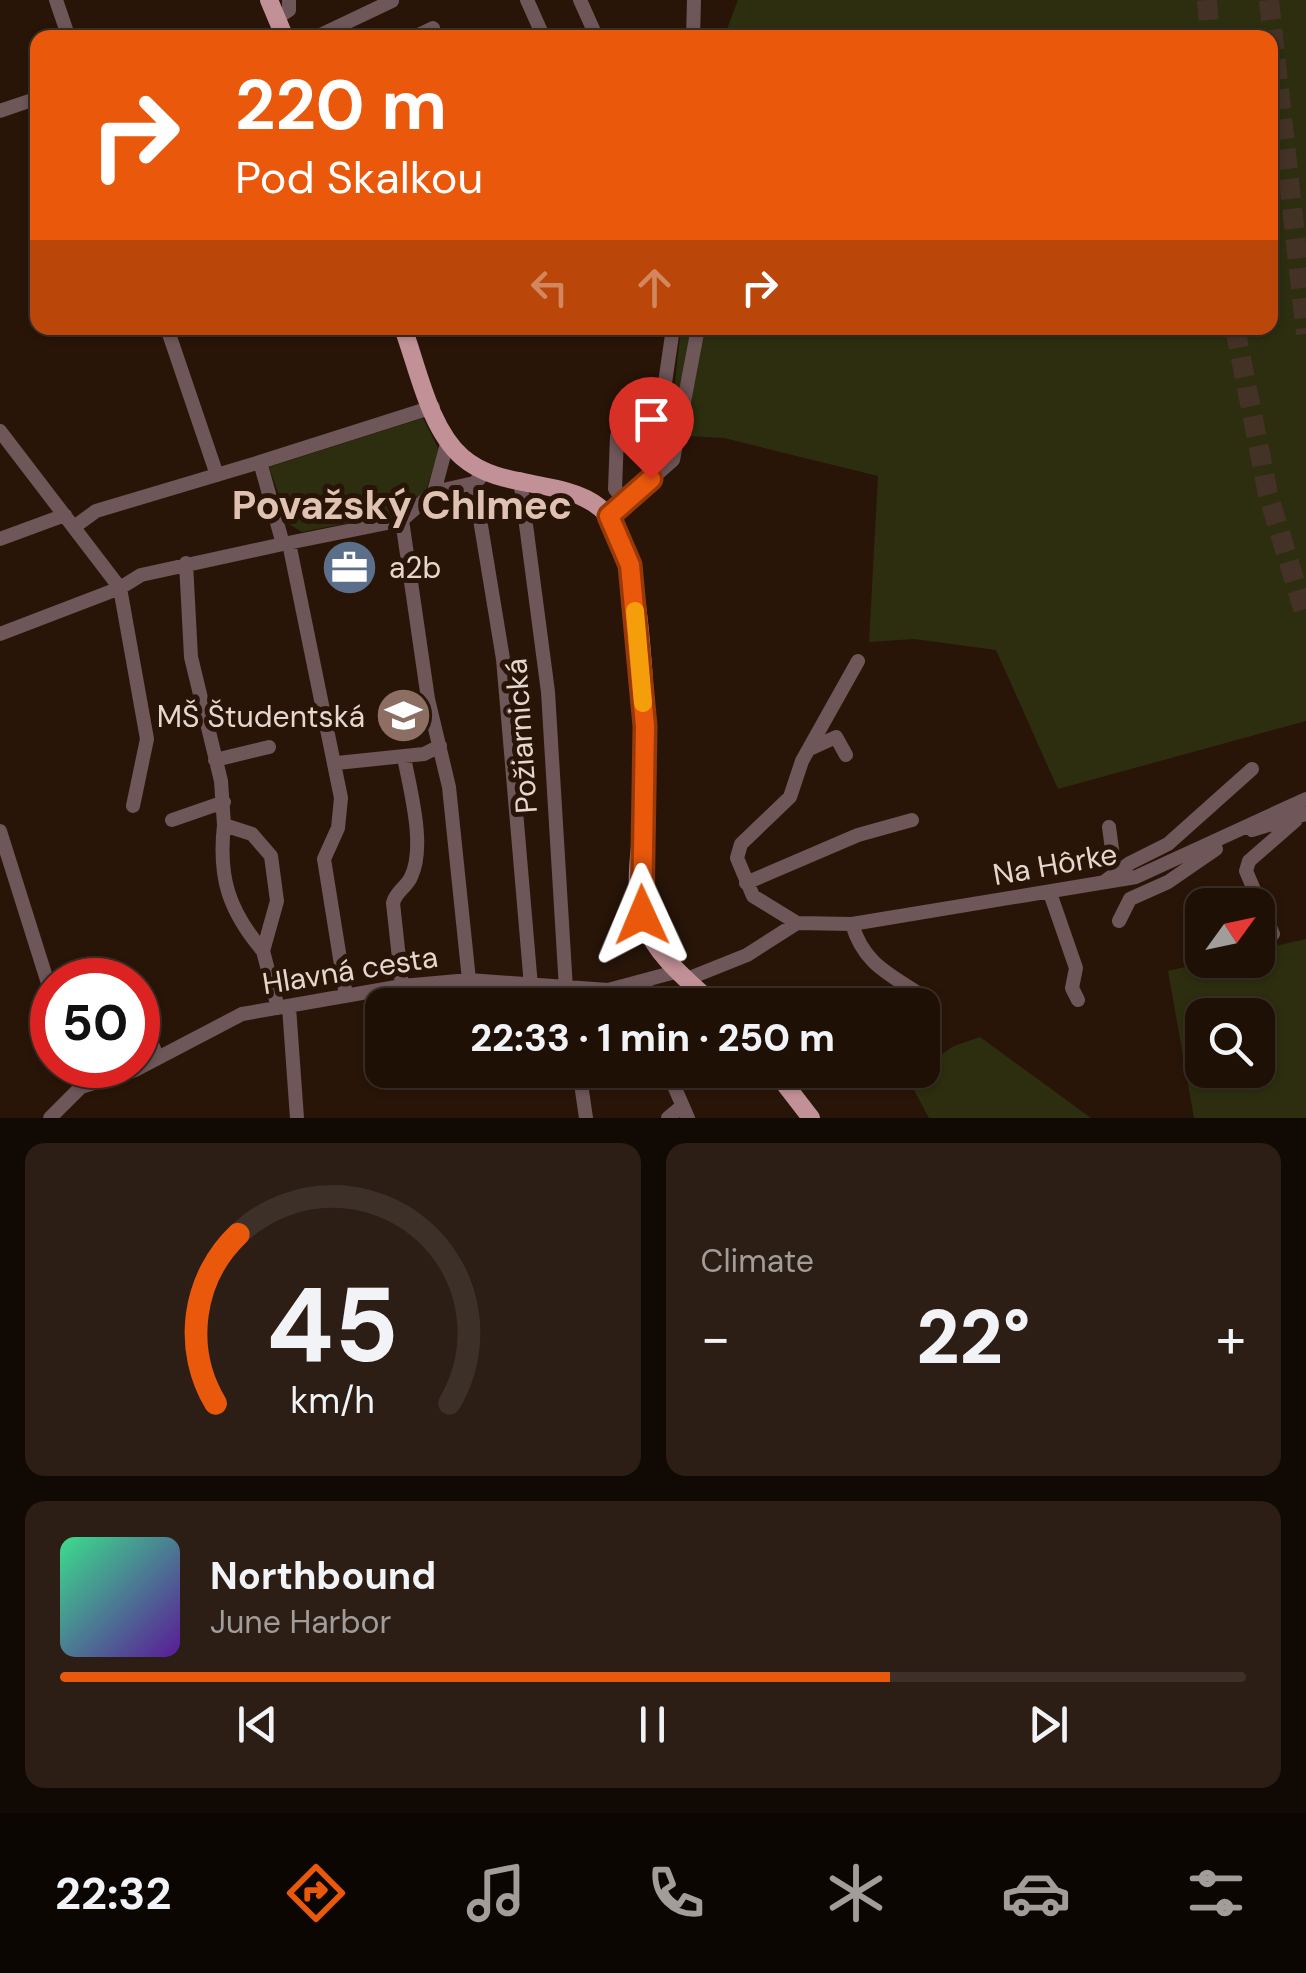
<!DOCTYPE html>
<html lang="en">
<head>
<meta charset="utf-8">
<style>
  :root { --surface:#1f1006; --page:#2c1e14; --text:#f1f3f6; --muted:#a19d9b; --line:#3c3028; --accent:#ea580c }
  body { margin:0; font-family:"DM Sans",sans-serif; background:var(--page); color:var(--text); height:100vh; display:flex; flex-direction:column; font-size:38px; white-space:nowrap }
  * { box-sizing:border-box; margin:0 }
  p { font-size:32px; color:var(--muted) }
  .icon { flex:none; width:55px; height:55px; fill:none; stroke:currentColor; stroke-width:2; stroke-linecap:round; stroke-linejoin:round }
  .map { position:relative; height:1118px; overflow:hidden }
  .drawer { display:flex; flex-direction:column; gap:25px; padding:25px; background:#110903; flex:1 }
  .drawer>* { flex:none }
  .banner { position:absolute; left:30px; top:30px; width:1248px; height:305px; border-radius:20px; box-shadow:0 2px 8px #0004,0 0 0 2px var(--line); background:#ea580c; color:#fff; overflow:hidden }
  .needle { width:65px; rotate:57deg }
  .tools { position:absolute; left:1185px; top:888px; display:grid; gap:20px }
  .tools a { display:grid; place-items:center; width:90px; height:90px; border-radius:20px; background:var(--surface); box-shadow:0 2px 8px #0004,0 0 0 2px var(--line); font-size:50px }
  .speed { position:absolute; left:30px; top:958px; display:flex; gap:20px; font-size:50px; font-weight:700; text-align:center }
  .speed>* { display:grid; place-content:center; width:130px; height:130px; border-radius:50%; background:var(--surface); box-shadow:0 2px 8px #0004,0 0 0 2px var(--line); line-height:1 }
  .speed .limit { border:15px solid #d22; background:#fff; color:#111 }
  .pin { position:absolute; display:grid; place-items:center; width:85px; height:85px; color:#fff; margin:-102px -42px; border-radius:50% 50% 50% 0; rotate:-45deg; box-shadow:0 0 10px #0007 }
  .pin .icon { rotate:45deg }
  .me { position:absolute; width:110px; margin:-55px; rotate:359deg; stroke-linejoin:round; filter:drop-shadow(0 0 8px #0008) }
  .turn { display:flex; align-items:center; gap:35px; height:210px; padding:0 40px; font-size:45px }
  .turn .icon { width:130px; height:130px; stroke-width:2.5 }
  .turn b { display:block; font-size:70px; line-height:85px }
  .lanes { display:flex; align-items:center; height:95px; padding:0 40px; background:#0003; justify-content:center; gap:50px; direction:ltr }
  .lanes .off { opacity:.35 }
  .big { font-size:75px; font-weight:800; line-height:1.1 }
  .drawer .widget { flex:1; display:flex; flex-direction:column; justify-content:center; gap:15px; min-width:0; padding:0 35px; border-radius:20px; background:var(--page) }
  .drawer .dial { align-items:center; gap:0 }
  .dial svg { height:260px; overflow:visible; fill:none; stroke:var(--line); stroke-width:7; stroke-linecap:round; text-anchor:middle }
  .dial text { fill:var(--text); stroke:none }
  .song { display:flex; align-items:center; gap:30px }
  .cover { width:120px; height:120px; border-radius:15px; background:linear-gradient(135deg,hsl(150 70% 55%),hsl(270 70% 35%)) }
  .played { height:10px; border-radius:5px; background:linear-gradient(90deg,var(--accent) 70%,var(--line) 70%) }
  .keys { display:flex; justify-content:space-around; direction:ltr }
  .heat { display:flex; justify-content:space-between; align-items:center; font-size:55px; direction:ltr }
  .drawer .tiles { flex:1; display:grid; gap:25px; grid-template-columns:1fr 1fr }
  .widget:last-child { grid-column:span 2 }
  .trip { position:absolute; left:365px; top:988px; width:575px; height:100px; border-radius:20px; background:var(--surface); box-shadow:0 2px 8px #0004,0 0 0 2px var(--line); font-weight:800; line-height:100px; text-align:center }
  .tabs { display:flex; height:160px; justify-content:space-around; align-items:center; background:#0c0602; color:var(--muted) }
  .tabs .icon { width:70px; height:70px }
  .tabs .active { color:var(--accent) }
  .tabs b { font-size:45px; color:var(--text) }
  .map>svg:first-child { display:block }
  .green { fill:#2c2e0f; fill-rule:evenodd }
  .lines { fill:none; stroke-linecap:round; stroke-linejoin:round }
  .highway-tunnel { stroke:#453226; stroke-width:20; stroke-dasharray:20 10; stroke-linecap:butt }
  .minor { stroke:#6e5659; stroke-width:14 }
  .major { stroke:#c29197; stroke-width:18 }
  .route-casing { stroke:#983908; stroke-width:25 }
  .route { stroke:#ea580c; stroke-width:18 }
  .slow { stroke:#f59e0b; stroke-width:18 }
  .labels { text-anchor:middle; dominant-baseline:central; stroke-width:10; stroke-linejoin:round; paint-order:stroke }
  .poi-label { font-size:30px; fill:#e5d7ce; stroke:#291508; text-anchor:start }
  .street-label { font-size:30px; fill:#e5d7ce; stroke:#291508 }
  .district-label { font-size:40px; font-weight:bold; fill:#dfc2b1; stroke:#291508 }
</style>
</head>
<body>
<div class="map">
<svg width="1306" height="1118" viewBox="0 0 1306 1118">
  <rect width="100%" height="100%" fill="#291508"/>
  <path class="green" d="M 738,0 L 1306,0 L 1306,721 L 1058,789 L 996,650 L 914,639 L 869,642 L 878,476 L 724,438 L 669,435 L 681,328 L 1270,328 L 1270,38 L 724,37 Z
    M 423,418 L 439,450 L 426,491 L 388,515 L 302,532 L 289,524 L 269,467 Z
    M 1306,939 L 1306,1118 L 1194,1118 L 1168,971 L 1215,960 L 1258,960 L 1258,950 ZM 1202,1015 L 1258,1015 L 1258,1070 L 1202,1070 Z
    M 980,1037 L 1091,1118 L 929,1118 L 914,1090 L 918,1070 L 954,1046 Z"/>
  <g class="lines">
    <path class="highway-tunnel" d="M 1207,0 L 1210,38
      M 1269,0 L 1306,334
      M 1235,328 L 1268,494 L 1306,618"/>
    <path class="minor" d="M 56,0 L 69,38
      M 527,0 L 544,38
      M 580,0 L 597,38
      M 277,18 L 289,10 L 289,0
      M 314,38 L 392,1
      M 412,38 L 433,28
      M 693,38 L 694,0
      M 0,111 L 38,98
      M 167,328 L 217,475
      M 433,407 L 260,462 L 283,544 L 402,520 L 434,492 L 448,440
      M 0,431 L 120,588 L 147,739 L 133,806
      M 617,436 L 615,489 L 625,501
      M 520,479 L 548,692 L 566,989
      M 651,479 L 673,328
      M 474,483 L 503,659 L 531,986
      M 434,492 L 474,483 L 480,478
      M 609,516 L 673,460 L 698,328
      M 402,520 L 428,699 L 449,787 L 469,980
      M 74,527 L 96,511 L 260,462
      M 0,539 L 65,515
      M 289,543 L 341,798 L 338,828 L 324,859 L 346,996
      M 186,563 L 191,657 L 221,781 L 224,825 L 252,834 L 271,856 L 277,901 L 263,951 L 278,1008
      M 0,634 L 120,588 L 141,575 L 283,544
      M 812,748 L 836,737 L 846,755
      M 215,760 L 269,747
      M 337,763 L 424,754 L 440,746
      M 172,820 L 224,802
      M 224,825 C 218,878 229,911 263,951
      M 1109,827 L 1115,871
      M 1252,830 L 1306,814
      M 0,831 L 52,996
      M 1104,882 L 1130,863 L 1168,844 L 1252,769
      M 746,883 L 858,835 L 912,820
      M 1050,893 L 1076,968 L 1072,988 L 1078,1000
      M 1119,921 L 1130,899 L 1168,882 L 1216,849
      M 797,923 L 753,896 L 737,858 L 741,844 L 790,797 L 802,761 L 858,661
      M 852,924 C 864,965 890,974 924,997
      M 1273,934 L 1246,871 L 1249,861 L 1296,820
      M 687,979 L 747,955 L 797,923 L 852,924 L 1136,877 L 1306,799
      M 646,983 L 649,1005
      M 402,986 L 393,903 C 396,891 406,888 411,877 C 426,846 410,790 404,757
      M 138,1006 L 157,1057
      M 289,1007 L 297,1118
      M 74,1065 L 81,1087
      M 579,1070 L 586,1118
      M 667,1070 L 688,1118
      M 50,1118 L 81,1087 L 135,1070 L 242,1014 L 402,986 L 469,980 L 608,990 L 679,971
      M 668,1118 L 680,1108"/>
    <path class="major" d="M 269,0 L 285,38
      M 403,328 C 418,368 429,428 462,457 C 511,500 595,467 623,541 C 642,588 649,736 646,790 C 644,831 629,886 645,925 C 657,957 690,982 714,1005
      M 774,1070 L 811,1118"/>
  </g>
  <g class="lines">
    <defs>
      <path id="route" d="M 642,915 L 645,726 L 630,565 L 609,516 L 651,479"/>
    </defs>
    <use href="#route" class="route-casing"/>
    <use href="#route" class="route"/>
    <path class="slow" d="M 635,611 L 643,703"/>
  </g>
  <defs>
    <symbol id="office-disc" viewBox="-11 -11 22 22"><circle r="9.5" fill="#5c6f8a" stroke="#291508"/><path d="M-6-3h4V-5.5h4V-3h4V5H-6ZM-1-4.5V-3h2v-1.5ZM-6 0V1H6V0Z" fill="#fff"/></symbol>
    <symbol id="school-disc" viewBox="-11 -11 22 22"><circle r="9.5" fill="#8d6e63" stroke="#291508"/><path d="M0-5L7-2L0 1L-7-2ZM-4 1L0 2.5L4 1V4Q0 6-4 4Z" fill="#fff"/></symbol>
  </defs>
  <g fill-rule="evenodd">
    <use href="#office-disc" x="318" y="536" width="63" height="63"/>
    <use href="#school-disc" x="372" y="684" width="63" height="63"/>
  </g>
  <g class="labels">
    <g class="poi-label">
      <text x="389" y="567">a2b</text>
      <text x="365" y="716" text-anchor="end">MŠ Študentská</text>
    </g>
    <g class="street-label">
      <text transform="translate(521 736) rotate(-94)">Požiarnická</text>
      <text transform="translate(1055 864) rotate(-10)">Na Hôrke</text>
      <text transform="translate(350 970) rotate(-9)">Hlavná cesta</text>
    </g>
    <g class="district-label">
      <text x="402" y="505">Považský Chlmec</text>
    </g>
  </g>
</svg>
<div class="tools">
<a><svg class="needle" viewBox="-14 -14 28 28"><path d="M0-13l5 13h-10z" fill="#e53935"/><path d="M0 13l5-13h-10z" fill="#a19d9b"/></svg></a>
<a><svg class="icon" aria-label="search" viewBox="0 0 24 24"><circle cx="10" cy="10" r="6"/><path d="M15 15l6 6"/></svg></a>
</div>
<div class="speed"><div class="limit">50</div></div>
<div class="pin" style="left:651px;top:479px;background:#d93025"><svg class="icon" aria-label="arrive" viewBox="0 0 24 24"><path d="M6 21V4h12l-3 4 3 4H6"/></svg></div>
<svg class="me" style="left:642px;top:915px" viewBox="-20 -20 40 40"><path d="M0-17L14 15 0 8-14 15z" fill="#ea580c" stroke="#fff" stroke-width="4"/></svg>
<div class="trip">22:33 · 1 min · 250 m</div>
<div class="banner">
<div class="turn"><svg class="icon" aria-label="right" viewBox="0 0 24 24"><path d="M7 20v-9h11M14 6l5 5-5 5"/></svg><div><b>220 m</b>Pod Skalkou</div></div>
<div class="lanes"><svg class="icon off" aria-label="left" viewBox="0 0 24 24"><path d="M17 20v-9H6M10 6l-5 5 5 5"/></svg><svg class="icon off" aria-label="ahead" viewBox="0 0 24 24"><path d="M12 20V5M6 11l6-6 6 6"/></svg><svg class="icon" aria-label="right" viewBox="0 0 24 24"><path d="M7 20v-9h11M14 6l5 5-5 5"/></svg></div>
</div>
</div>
<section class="drawer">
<div class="tiles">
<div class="widget dial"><svg viewBox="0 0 100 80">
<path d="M14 69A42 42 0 1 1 86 69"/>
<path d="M14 69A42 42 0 0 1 21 17" stroke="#ea580c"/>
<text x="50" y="56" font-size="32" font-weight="700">45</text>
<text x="50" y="72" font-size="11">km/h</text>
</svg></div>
<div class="widget"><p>Climate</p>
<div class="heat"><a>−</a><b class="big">22°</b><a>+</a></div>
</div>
<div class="widget">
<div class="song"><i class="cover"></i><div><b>Northbound</b><p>June Harbor</p></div></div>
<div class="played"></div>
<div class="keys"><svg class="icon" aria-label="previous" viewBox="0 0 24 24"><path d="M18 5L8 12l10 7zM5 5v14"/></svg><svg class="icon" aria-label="pause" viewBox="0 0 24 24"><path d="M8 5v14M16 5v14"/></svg><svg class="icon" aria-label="next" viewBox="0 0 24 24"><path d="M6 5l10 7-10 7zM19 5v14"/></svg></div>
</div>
</div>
</section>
<nav class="tabs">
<b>22:32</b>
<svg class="icon active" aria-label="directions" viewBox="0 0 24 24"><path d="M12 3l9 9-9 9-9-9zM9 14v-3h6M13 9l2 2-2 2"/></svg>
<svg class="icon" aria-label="music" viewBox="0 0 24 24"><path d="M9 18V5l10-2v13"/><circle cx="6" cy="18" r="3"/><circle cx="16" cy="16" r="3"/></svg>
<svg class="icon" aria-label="phone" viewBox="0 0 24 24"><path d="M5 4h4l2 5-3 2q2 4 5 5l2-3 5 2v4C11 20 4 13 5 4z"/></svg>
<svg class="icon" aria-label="climate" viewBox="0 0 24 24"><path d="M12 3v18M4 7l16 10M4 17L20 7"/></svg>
<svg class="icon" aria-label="car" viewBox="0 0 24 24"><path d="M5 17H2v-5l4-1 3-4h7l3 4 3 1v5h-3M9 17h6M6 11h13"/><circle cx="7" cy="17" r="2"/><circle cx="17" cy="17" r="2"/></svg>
<svg class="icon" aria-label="filters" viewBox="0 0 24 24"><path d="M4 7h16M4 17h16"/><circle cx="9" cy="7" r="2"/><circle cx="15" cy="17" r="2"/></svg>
</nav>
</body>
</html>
